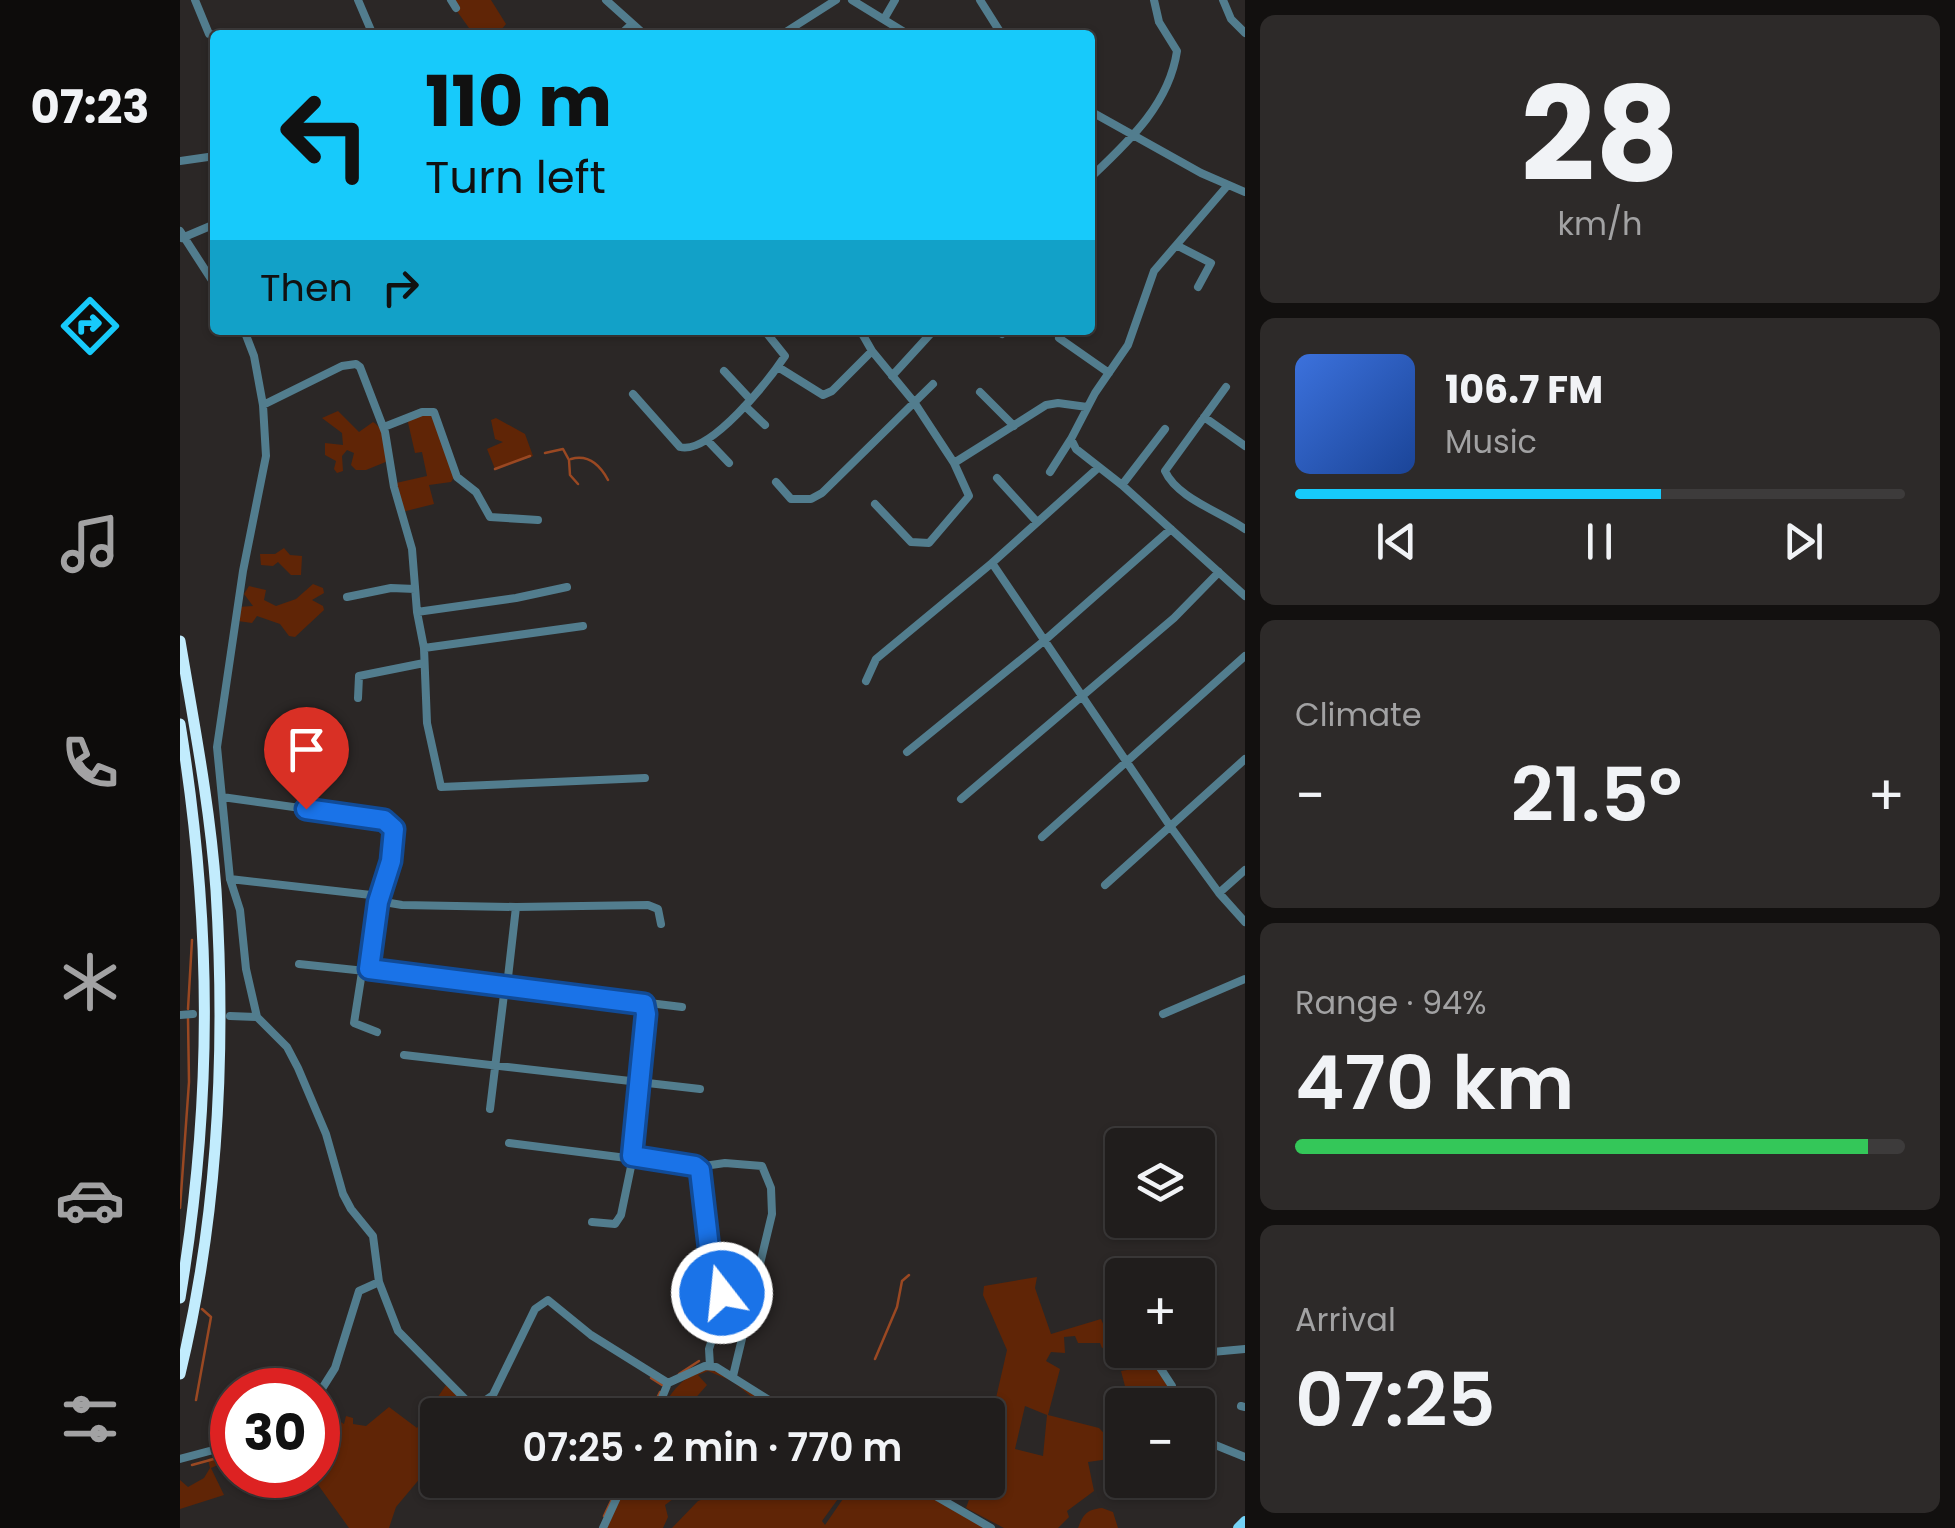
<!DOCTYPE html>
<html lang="en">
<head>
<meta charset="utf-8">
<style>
  :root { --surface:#201d1c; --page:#2d2a29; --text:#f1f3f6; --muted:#a2a2a3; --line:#3d3b3b; --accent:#17cafb }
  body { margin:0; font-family:Poppins,sans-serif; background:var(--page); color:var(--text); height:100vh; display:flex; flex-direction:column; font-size:38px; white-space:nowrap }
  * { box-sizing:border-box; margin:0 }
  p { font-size:32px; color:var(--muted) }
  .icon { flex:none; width:55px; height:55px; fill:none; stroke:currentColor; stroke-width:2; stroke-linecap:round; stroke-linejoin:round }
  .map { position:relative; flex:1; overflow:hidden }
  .sheet { display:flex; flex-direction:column; gap:15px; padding:15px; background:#12100f; width:710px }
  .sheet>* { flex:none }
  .hud { position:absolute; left:30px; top:30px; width:885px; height:305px; border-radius:10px; box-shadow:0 2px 8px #0004,0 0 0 2px var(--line); background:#17cafb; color:#111; overflow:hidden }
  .buttons { position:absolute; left:925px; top:1128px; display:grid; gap:20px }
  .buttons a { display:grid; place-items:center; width:110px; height:110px; border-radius:10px; background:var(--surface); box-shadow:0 2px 8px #0004,0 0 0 2px var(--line); font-size:50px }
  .speed { position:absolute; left:30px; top:1368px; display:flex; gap:20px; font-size:50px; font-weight:700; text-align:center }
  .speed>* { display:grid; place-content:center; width:130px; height:130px; border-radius:50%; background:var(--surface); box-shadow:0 2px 8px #0004,0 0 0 2px var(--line); line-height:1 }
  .speed .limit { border:15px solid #d22; background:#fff; color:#111 }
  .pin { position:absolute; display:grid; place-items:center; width:85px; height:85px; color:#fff; margin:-102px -42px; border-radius:50% 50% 50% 0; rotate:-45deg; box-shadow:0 0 10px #0007 }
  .pin .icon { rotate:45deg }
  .me { position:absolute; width:110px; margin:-55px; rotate:344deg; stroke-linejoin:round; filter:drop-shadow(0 0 8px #0008) }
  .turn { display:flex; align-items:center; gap:35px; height:210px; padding:0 50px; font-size:45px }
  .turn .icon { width:130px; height:130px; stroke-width:2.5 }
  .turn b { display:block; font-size:70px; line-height:85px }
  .then { display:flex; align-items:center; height:95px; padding:0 50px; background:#0003; gap:20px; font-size:38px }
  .big { font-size:75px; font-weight:600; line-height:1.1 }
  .sheet .card { flex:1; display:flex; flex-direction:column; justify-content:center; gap:15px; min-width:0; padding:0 35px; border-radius:15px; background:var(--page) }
  .sheet .dial { align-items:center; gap:0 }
  .dial b { font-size:130px; line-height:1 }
  .song { display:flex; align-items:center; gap:30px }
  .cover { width:120px; height:120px; border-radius:15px; background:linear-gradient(135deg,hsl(220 70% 55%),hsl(220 70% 35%)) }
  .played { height:10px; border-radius:5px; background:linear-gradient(90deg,var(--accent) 60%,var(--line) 60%) }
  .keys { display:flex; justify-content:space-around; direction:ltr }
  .heat { display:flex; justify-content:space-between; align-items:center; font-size:55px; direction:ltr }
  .charge { height:15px; border-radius:8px; background:linear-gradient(90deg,#34c759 94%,var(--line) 0) }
  .trip { position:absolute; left:240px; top:1398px; width:585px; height:100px; border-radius:10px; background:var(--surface); box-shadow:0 2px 8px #0004,0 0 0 2px var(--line); font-weight:600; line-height:100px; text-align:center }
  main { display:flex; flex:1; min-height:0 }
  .tabs { display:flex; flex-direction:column; width:180px; justify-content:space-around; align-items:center; background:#0d0c0b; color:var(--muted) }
  .tabs .icon { width:70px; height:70px }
  .tabs .selected { color:var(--accent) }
  .tabs b { font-size:45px; color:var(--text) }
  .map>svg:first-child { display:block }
  .green { fill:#602506; fill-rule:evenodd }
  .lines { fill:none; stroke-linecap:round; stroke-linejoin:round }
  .stream { stroke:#9a4822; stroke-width:2.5 }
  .minor { stroke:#527d8e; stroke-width:8 }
  .major { stroke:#74d3f7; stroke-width:10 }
  .highway { stroke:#c2ecfd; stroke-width:11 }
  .route-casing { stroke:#114b97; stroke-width:25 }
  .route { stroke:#1a73e8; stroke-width:18 }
</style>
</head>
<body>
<main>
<nav class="tabs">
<b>07:23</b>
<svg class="icon selected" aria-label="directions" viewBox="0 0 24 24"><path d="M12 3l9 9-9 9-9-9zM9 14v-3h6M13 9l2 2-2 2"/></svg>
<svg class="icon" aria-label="music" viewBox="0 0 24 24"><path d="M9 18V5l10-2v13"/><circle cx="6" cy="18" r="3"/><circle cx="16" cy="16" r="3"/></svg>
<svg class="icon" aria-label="phone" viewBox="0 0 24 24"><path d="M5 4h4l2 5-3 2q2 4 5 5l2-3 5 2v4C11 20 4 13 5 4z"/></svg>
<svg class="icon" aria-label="climate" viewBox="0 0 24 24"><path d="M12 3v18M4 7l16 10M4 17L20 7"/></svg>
<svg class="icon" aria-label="car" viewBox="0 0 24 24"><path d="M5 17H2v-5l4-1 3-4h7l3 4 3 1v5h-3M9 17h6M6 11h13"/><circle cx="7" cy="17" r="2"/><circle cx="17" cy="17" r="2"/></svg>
<svg class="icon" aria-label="filters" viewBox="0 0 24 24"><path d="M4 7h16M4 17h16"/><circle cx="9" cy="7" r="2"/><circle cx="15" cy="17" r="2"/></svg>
</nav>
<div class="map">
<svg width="1065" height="1528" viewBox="0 0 1065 1528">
  <rect width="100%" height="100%" fill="#2b2726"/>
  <path class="green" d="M 269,0 L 311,0 L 326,24 L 317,35 L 294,35 Z
    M 158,411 L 179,432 L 193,422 C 206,430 206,447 208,461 L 186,470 L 176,470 L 171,465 L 174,453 L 167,450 L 162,456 L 163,471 L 157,473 L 154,469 L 156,461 L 145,455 L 145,443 L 163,445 L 162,433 L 142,418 Z
    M 253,413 L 275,476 L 271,482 L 249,485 L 254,504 L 222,512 L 216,483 L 247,476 L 242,452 L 235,453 L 227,418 Z
    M 316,418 L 345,434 L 353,456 L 315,469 L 307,449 L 323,442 L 315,439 L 311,420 Z
    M 104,548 L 110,555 L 122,556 L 121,575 L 111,575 L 98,562 L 93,566 L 81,565 L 80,554 L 95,554 Z
    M 133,584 L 143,588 L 144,593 L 132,600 L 143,606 L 144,610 L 115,637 L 109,636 L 100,624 L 77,616 L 72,623 L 58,621 L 58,607 L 73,606 L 64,594 L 69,586 L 86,590 L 84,600 L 96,606 L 116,599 Z
    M 857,1277 L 855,1288 L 871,1334 L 921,1319 L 932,1345 L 922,1348 L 920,1343 L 898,1343 L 895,1336 L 884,1337 L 885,1353 L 871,1352 L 866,1361 L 880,1369 L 868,1415 L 919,1428 L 935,1445 L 929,1459 L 908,1462 L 914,1491 L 887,1511 L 889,1517 L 878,1528 L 824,1528 L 786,1508 L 796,1480 L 808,1480 L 808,1433 L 827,1350 L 803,1295 L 804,1286 ZM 845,1406 L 867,1415 L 863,1456 L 835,1449 Z
    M 976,1365 L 993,1394 L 995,1405 L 950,1405 L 941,1371 Z
    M 529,1369 L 539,1371 L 606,1415 L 559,1415 L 573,1398 L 552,1381 L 528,1371 L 518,1375 L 527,1385 L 512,1402 L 541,1415 L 479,1415 C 489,1394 504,1373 529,1369 Z
    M 266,1385 L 293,1412 L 301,1411 L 302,1415 L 258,1415 L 257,1458 L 216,1507 L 209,1528 L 169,1528 L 131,1475 L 138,1475 L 138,1463 L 153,1452 L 150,1445 L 154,1441 L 148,1430 L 142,1426 L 143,1422 L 153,1417 L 164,1424 L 166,1416 L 173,1418 L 173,1424 L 186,1426 L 209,1407 L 237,1428 Z
    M 52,1452 L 52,1459 L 31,1468 L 44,1495 L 0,1509 L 0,1480 L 8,1487 L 24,1478 L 30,1468 L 28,1459 Z
    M 448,1480 L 512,1480 L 501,1482 L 501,1487 L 509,1487 L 485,1505 L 488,1517 L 483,1528 L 427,1528 Z
    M 538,1480 L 665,1480 L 668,1485 L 642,1521 L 645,1525 L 676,1480 L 720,1480 L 805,1528 L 492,1528 L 518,1501 L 538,1494 Z
    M 922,1508 L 933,1512 L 938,1528 L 898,1528 C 904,1513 907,1510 922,1508 Z"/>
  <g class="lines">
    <path class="stream" d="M 365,453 L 383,449 L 389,460 L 390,475 L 398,484
      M 391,459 C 409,454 420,465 428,480
      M 315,469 L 350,456
      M 8,1009 L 12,940
      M 0,1208 L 9,1082 L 8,1018
      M 695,1359 L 717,1307 L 722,1281 L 729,1275
      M 499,1374 L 519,1361
      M 471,1378 L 482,1385
      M 16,1400 L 31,1317 L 22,1309
      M 469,1415 L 480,1392
      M 12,1465 L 52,1454
      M 424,1516 L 441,1480"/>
    <path class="minor" d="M 15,0 L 29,34 L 35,35
      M 178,0 L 193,35
      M 271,0 L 276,8
      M 426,0 L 465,35
      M 672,0 L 729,35
      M 800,0 L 822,35
      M 1043,0 L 1051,19 L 1065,33
      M 704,19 L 715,0
      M 38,35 L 85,32
      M 440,35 L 452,24
      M 601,35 L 656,0
      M 910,111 L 1021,173 L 1065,192
      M 0,161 L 35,156
      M 910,178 C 948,142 989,105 997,51 L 979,22 L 974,0
      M 1048,185 L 974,271 L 948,345 L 915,393 L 891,439 L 896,449 L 942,485 L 1065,596
      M 0,231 L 35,285
      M 2,238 L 35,224
      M 998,246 L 1031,263 L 1018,287
      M 64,330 L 74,356 L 83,405 L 86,456 L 63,571 L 37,747 L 50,879 L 60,910 L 66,969 L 77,1017 L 107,1047 L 118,1068 L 146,1134 L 163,1194 L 171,1209 L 193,1236 L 199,1282
      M 680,330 L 692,351 L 734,402 L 774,463 L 866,405 L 878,403 L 907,407
      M 816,330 L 822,334
      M 879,338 L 929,373
      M 598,367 L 643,395 L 652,391 L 692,351
      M 544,371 L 570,399
      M 712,376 L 754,330
      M 1046,387 L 985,471 C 997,498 1041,512 1065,529
      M 800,392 L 834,426
      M 453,394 L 500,447 C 530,455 589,380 605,356 L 585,331
      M 83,405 L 162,366 L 176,364 L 180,367 L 205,432 L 214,487 L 232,549 L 237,612 L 244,648 L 247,723 L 261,787 L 465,778
      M 565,406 L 585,425
      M 1024,417 L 1065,446
      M 204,427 L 242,412 L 254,412 L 277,477 L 296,492 L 310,517 L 358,520
      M 528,441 L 549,463
      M 919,467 L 812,563 L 990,826 L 1039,893 L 1065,922
      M 870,472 L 891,439
      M 817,478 L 857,522
      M 596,482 L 611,499 L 631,499 L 642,493 L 753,384
      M 942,485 L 985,429
      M 695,504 L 731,542 L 749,543 L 789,496 L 774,463
      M 167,597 L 211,588 L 235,589
      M 237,612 L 336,598 L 387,587
      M 244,648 L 403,626
      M 686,681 L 696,659 L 812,563
      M 178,698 L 179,676 L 244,663
      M 727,752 L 865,640 L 991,529
      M 42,797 L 199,819 L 212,825 L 216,834 L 198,901 L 189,969 L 502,1007
      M 781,799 L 994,618 L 1039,572
      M 862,837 L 1065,656
      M 50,879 L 191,895 L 200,892
      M 925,885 L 1065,759
      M 1039,893 L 1065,870
      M 198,901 L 222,905 L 336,907 L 468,905 L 478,909 L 481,924
      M 119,964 L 185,971
      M 182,972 L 174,1023 L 197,1032
      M 327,986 L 336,907
      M 983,1014 L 1065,979
      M 0,1015 L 13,1014
      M 50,1016 L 77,1017
      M 224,1055 L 520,1089
      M 310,1109 L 325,986
      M 329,1143 L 517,1167 L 521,1175 L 523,1213 L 533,1274 L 544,1302 L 529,1349 L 530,1366
      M 517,1167 L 545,1163 L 582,1166 L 591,1188 L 592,1214 L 553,1376
      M 412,1222 L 435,1224 L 441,1215 L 453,1157 L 466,1014 L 464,1004
      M 1027,1319 L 1032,1352 L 1065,1349
      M 977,1363 L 992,1386 L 997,1405
      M 488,1383 L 525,1366 L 536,1367 L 613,1415
      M 138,1395 L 155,1368 L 179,1291 L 199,1282 L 218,1331 L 290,1404 L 300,1404 L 313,1395 L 355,1309 L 368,1300 L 411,1335 L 488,1383
      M 1061,1406 L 1065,1407
      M 475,1415 L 488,1383
      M 1018,1438 L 1065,1457
      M 0,1459 L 52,1445
      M 728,1480 L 811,1528
      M 423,1528 L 445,1480"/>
    <path class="major" d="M 1058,1528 L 1065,1521"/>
    <path class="highway" d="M 0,641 C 14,724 30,806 36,890 C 46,1050 38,1217 0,1374
      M 0,724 C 32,920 33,1102 0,1298"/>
  </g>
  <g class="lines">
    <defs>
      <path id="route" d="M 126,809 L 204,820 L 214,829 L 211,861 L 198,902 L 189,969 L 464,1004 L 466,1014 L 452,1156 L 515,1166 L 520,1170 L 532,1274 L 542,1293"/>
    </defs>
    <use href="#route" class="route-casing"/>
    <use href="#route" class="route"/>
  </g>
</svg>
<div class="buttons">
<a><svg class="icon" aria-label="layers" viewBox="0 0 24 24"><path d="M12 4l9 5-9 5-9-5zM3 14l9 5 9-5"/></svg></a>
<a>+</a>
<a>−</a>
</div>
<div class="speed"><div class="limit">30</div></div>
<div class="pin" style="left:126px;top:809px;background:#d93025"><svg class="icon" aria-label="arrive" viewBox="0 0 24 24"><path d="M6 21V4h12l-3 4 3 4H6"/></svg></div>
<svg class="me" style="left:542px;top:1293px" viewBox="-20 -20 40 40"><circle r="17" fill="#1a73e8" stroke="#fff" stroke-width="3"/><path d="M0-11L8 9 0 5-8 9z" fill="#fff"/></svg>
<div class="trip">07:25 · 2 min · 770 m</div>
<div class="hud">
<div class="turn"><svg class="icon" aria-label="left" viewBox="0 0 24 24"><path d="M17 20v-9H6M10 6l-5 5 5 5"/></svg><div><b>110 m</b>Turn left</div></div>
<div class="then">Then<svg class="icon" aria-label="right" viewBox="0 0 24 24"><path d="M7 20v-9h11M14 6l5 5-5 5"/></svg></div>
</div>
</div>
<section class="sheet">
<div class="card dial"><b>28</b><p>km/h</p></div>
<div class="card">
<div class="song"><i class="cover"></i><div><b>106.7 FM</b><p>Music</p></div></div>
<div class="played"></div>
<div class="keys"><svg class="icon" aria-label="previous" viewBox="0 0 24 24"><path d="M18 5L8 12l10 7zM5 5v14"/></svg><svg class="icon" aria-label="pause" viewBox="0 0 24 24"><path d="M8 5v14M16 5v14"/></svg><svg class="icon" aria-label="next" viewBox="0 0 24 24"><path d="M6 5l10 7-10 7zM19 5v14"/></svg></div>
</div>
<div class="card"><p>Climate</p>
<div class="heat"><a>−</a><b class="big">21.5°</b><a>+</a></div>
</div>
<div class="card"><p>Range · 94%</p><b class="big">470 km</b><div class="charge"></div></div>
<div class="card"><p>Arrival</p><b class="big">07:25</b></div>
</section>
</main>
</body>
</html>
